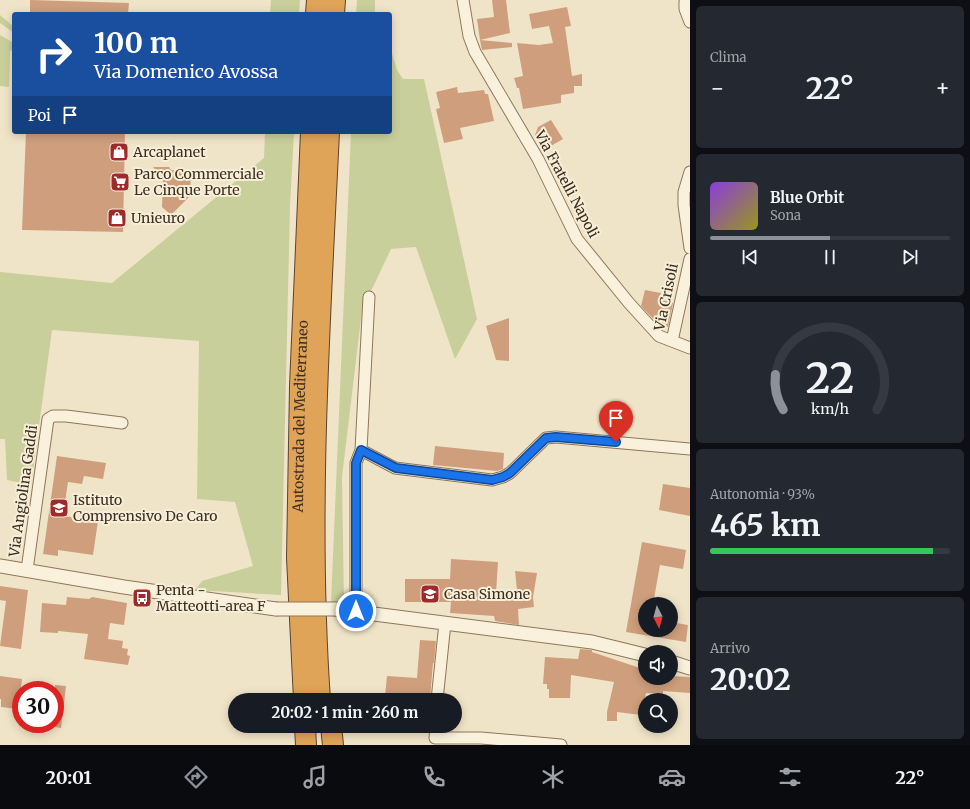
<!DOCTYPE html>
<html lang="it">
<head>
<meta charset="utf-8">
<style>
  :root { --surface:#171b24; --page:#242831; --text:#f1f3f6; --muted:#9ea1a6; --line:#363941; --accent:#8c9099 }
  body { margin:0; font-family:Merriweather,serif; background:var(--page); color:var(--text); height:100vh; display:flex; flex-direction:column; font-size:15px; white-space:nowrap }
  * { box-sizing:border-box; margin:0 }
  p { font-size:13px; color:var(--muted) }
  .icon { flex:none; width:22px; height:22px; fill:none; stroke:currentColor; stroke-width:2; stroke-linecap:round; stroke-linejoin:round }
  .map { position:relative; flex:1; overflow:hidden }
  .details { display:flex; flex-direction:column; gap:6px; padding:6px; background:#0d0f14; width:280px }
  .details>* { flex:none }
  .guide { position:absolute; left:12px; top:12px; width:380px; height:122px; border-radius:4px; box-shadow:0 2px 10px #0003; background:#1a4fa0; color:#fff; overflow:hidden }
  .needle { width:26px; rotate:174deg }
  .controls { position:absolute; left:638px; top:597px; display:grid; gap:8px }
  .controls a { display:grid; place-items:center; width:40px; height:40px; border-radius:50%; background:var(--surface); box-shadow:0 2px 10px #0003; font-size:20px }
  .speed { position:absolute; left:12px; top:681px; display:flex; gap:8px; font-size:20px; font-weight:700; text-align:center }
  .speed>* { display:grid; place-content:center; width:52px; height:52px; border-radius:50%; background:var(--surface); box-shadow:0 2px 10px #0003; line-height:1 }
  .speed .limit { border:6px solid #d22; background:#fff; color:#111 }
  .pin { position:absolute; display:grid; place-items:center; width:34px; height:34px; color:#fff; margin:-41px -17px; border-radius:50% 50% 50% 0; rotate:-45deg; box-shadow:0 0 4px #0007 }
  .pin .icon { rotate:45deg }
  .me { position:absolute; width:44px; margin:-22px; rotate:0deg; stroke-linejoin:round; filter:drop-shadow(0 0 3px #0008) }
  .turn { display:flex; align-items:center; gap:14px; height:84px; padding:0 16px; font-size:18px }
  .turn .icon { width:52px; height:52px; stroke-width:2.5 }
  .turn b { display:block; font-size:28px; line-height:34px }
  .then { display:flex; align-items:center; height:38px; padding:0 16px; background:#0003; gap:8px; font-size:15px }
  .big { font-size:30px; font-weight:700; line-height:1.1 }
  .details .tile { flex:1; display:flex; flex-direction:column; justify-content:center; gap:6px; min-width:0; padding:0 14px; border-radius:6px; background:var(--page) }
  .details .dial { align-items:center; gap:0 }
  .dial svg { height:104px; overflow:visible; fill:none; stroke:var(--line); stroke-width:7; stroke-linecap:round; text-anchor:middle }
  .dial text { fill:var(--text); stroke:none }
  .song { display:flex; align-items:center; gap:12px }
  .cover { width:48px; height:48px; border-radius:6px; background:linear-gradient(135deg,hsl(270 70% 55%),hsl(60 70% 35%)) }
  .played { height:4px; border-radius:2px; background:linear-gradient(90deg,var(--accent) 50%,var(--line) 50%) }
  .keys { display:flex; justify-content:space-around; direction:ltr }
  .heat { display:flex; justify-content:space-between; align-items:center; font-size:22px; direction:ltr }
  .charge { height:6px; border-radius:3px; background:linear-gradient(90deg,#34c759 93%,var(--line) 0) }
  .trip { position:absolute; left:228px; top:693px; width:234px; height:40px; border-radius:20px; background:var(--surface); box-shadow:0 2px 10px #0003; font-weight:700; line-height:40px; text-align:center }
  .tab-bar { display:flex; height:64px; justify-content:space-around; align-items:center; background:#090b0e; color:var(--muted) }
  .tab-bar .icon { width:28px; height:28px }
  .tab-bar .selected { color:var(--accent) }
  .tab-bar b { font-size:18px; color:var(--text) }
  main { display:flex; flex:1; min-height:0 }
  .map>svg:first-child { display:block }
  .green { fill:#c9cf9b }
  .building { fill:#cf9f7d }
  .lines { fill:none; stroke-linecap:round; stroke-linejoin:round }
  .minor-casing { stroke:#8d765c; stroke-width:13 }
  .tertiary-casing { stroke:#8d765c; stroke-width:15 }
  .motorway-casing { stroke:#5b4430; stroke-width:22 }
  .minor { stroke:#faf1dc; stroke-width:11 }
  .tertiary { stroke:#faf1dc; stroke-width:13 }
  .motorway { stroke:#e0a458; stroke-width:20 }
  .tertiary-bridge-casing { stroke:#8d765c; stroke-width:15; stroke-linecap:butt }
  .tertiary-bridge { stroke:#faf1dc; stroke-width:13 }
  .route-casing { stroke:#114b97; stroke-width:10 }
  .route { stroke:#1a73e8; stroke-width:7 }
  .labels { text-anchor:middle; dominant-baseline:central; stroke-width:4; stroke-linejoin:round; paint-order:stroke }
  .poi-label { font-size:14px; fill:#3d2e20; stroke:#f7eed8; text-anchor:start }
  .street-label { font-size:14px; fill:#3d2e20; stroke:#f7eed8 }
</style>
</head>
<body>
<main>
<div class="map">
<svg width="690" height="745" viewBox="0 0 690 745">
  <rect width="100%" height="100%" fill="#f0e4c8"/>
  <path class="green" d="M 271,0 L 300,0 L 299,14 L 270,14 Z
    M 357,0 L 375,0 L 375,14 L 356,14 Z
    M 0,15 L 14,27 L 14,33 L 0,23 Z
    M 0,35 L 14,43 L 14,50 L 10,51 L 9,87 L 0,86 Z
    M 390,47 L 397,70 L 403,79 L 424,79 L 477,319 L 455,359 L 416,247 L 391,249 L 362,310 L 342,477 L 344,602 L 331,602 L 351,132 L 390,132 Z
    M 265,132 L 294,132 L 290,206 L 281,595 L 195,590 L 202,581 L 253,566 L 235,502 L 197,499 L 199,341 L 52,330 L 31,485 L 7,480 L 5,439 L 0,439 L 0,272 L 112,283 L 264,158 Z"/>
  <path class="building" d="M 30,0 L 129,3 L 128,14 L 30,14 Z
    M 492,0 L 506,0 L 510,33 L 480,40 L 477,19 L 494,17 Z
    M 567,7 L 571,26 L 565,27 L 572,76 L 582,74 L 582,86 L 574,86 L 574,93 L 561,95 L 561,103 L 523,109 L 519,88 L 517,88 L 514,78 L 523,76 L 517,43 L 539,45 L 553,43 L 549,26 L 532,29 L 529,14 Z
    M 480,40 L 512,43 L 512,47 L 482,50 Z
    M 457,87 L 458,93 L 484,90 L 485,94 L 488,94 L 494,121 L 460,128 L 463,139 L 444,143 L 436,109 L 440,108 L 436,92 Z
    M 551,120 L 563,139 L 544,150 L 535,135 L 538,127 Z
    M 26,132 L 125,132 L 123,232 L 22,230 Z
    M 153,167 L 169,167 L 171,170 L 191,171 L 190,196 L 171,215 L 162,207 L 163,178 Z
    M 645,290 L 661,293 L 659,299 L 673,303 L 668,327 L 658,324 L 641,306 Z
    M 509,318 L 509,361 L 496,360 L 486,326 Z
    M 435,446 L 504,453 L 503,469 L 497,471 L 433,465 Z
    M 57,456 L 106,463 L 103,479 L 84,476 L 82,484 L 68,482 L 63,516 L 98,521 L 93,555 L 58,550 L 58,556 L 43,554 Z
    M 663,484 L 690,488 L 690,516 L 659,510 Z
    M 642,542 L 686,550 L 683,569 L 660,565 L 653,604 L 645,604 L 645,630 L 671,630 L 671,622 L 688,625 L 686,642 L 626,632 Z
    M 451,559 L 498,562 L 496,593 L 517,590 L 515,571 L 537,573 L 533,597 L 534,607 L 518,609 L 519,625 L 495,621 L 494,616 L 450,613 L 451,602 L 405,602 L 405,579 L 450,579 Z
    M 0,586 L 28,590 L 21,649 L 0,646 L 6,601 L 0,600 Z
    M 67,597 L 89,599 L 92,597 L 127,603 L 124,625 L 110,623 L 108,639 L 123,641 L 122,648 L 128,649 L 127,655 L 130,656 L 128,665 L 84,659 L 88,634 L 58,631 L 58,633 L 40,632 L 42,603 L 66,605 Z
    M 420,640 L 436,641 L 434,663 L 433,663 L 430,699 L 385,696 L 387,676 L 417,678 Z
    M 580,649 L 592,650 L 592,652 L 643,669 L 642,672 L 645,673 L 645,678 L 671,678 L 671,676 L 690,677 L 690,693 L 663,691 L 663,694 L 646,693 L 641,715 L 617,712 L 617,721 L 607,721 L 607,712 L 614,682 L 571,675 L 570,698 L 549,698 L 549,689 L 547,689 L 547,684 L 543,684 L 545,657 L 578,659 Z
    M 0,676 L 22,679 L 18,709 L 1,707 L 1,699 L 0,699 Z
    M 55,685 L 66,686 L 61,728 L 55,727 Z"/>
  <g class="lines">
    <defs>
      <path id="minor" d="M 463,0 L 469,36 L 475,52 L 538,159 L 577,239 L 629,303 L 659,336 L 690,348
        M 686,0 L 685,2 L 685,9 L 690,22
        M 690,172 L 684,192 L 684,205 L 690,248
        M 672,341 L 690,259
        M 361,450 L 369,297
        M 27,570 L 48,419 L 53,416 L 66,416 L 122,423
        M 356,611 L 356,463 L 361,450 L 395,468 L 492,480 L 503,477 L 510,473 L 546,438 L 556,437 L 690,449
        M 437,700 L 445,623
        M 436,726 L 435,738 L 481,738 L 561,745"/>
      <path id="tertiary" d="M 0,566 L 124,587 L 276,609
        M 335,609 L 592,642 L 645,655
        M 671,662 L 690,668"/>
      <g id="motorway">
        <path d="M 316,14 L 317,0"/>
        <path d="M 334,14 L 335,0"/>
        <path id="s1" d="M 304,700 L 297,558 L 300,386 L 311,132"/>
        <path d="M 320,700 C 307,511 320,321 329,132"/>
        <path d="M 305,726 L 306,745"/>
        <path d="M 331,726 L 333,745"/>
      </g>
    </defs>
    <use href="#minor" class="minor-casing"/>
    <use href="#tertiary" class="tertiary-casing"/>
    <use href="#motorway" class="motorway-casing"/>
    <use href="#minor" class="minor"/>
    <use href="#tertiary" class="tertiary"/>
    <use href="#motorway" class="motorway"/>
    <defs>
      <path id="tertiary-bridge" d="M 276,609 L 335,609"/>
    </defs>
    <use href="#tertiary-bridge" class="tertiary-bridge-casing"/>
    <use href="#tertiary-bridge" class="tertiary-bridge"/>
  </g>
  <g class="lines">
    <defs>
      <path id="route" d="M 356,611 L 356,463 L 361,450 L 396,468 L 492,480 L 503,477 L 510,473 L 546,438 L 556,437 L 616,442"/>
    </defs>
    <use href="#route" class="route-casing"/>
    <use href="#route" class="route"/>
  </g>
  <defs>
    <symbol id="shop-square" viewBox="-11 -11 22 22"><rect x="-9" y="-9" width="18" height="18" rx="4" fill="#9e2a2b" stroke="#f7eed8"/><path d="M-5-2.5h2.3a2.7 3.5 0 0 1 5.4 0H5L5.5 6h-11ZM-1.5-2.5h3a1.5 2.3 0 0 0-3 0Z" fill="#fff"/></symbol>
    <symbol id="supermarket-square" viewBox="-11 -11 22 22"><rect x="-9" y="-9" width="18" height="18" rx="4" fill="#9e2a2b" stroke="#f7eed8"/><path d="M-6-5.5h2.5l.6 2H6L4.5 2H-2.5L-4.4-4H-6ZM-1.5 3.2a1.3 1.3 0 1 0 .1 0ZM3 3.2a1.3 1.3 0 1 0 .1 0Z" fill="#fff"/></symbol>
    <symbol id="school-square" viewBox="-11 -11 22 22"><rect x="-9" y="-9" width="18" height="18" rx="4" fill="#9e2a2b" stroke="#f7eed8"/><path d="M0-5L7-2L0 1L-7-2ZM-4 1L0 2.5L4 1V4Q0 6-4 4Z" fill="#fff"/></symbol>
    <symbol id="bus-square" viewBox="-11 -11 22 22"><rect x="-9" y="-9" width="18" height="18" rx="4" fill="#9e2a2b" stroke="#f7eed8"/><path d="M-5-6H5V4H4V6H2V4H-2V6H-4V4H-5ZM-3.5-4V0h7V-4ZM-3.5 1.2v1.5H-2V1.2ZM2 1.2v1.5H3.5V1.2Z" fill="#fff"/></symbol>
  </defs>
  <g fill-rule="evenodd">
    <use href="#shop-square" x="108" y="141" width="22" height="22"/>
    <use href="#supermarket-square" x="109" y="171" width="22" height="22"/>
    <use href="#shop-square" x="106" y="207" width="22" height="22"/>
    <use href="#school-square" x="48" y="497" width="22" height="22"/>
    <use href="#school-square" x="419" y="583" width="22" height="22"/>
    <use href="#bus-square" x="131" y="587" width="22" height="22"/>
  </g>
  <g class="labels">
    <g class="poi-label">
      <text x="133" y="152">Arcaplanet</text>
      <text x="134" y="174">Parco Commerciale<tspan x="134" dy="16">Le Cinque Porte</tspan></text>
      <text x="131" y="218">Unieuro</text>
      <text x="73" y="500">Istituto<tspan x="73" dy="16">Comprensivo De Caro</tspan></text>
      <text x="156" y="590">Penta -<tspan x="156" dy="16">Matteotti-area F</tspan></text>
      <text x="444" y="594">Casa Simone</text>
    </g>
    <g class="street-label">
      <text transform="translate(567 184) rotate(62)">Via Fratelli Napoli</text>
      <text transform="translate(666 297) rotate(-78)">Via Crisoli</text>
      <text stroke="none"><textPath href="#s1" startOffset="284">Autostrada del Mediterraneo</textPath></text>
      <text transform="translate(23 491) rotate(-82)">Via Angiolina Gaddi</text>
    </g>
  </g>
</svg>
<div class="controls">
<a><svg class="needle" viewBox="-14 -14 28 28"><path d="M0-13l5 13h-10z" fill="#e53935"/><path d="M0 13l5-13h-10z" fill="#9ea1a6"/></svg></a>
<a><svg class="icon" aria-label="sound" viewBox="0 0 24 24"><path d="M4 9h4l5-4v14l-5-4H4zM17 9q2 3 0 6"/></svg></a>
<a><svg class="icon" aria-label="search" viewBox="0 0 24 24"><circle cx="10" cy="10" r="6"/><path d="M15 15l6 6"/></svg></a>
</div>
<div class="speed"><div class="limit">30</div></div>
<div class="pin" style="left:616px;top:442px;background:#d93025"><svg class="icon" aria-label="arrive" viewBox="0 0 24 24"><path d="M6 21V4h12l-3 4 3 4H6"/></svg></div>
<svg class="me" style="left:356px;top:611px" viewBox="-20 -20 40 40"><circle r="17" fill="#1a73e8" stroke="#fff" stroke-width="3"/><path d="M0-11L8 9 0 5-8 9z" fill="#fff"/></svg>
<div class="trip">20:02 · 1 min · 260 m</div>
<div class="guide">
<div class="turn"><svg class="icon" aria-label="right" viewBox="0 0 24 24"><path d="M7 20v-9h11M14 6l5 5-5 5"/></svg><div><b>100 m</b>Via Domenico Avossa</div></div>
<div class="then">Poi<svg class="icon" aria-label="arrive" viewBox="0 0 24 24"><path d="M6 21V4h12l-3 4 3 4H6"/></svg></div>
</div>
</div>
<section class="details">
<div class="tile"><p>Clima</p>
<div class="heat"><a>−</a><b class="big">22°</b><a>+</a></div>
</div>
<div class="tile">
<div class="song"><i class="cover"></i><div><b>Blue Orbit</b><p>Sona</p></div></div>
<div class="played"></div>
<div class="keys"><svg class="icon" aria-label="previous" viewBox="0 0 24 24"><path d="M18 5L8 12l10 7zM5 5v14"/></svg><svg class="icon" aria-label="pause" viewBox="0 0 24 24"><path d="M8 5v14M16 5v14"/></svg><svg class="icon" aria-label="next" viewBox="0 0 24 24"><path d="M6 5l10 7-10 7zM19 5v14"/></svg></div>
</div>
<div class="tile dial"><svg viewBox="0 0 100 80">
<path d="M14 69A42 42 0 1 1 86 69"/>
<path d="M14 69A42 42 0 0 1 8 42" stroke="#8c9099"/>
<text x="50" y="56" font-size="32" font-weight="700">22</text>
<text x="50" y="72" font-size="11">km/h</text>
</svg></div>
<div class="tile"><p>Autonomia · 93%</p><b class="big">465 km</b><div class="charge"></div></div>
<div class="tile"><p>Arrivo</p><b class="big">20:02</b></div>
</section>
</main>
<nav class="tab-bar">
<b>20:01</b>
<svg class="icon selected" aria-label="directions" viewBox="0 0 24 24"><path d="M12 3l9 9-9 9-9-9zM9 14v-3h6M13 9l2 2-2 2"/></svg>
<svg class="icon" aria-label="music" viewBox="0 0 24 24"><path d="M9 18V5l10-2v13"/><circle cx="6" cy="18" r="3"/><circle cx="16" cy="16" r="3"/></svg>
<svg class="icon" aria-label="phone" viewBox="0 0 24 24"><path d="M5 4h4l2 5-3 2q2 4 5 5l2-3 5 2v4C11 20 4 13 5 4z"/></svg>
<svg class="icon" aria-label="climate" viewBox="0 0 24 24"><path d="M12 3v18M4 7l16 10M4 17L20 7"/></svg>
<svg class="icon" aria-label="car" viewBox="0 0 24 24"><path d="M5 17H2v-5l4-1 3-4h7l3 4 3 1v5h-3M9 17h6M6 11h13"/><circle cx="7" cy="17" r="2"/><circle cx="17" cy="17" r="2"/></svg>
<svg class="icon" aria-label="filters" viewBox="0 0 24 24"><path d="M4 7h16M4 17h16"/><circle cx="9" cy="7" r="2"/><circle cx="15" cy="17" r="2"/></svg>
<b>22°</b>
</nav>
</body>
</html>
